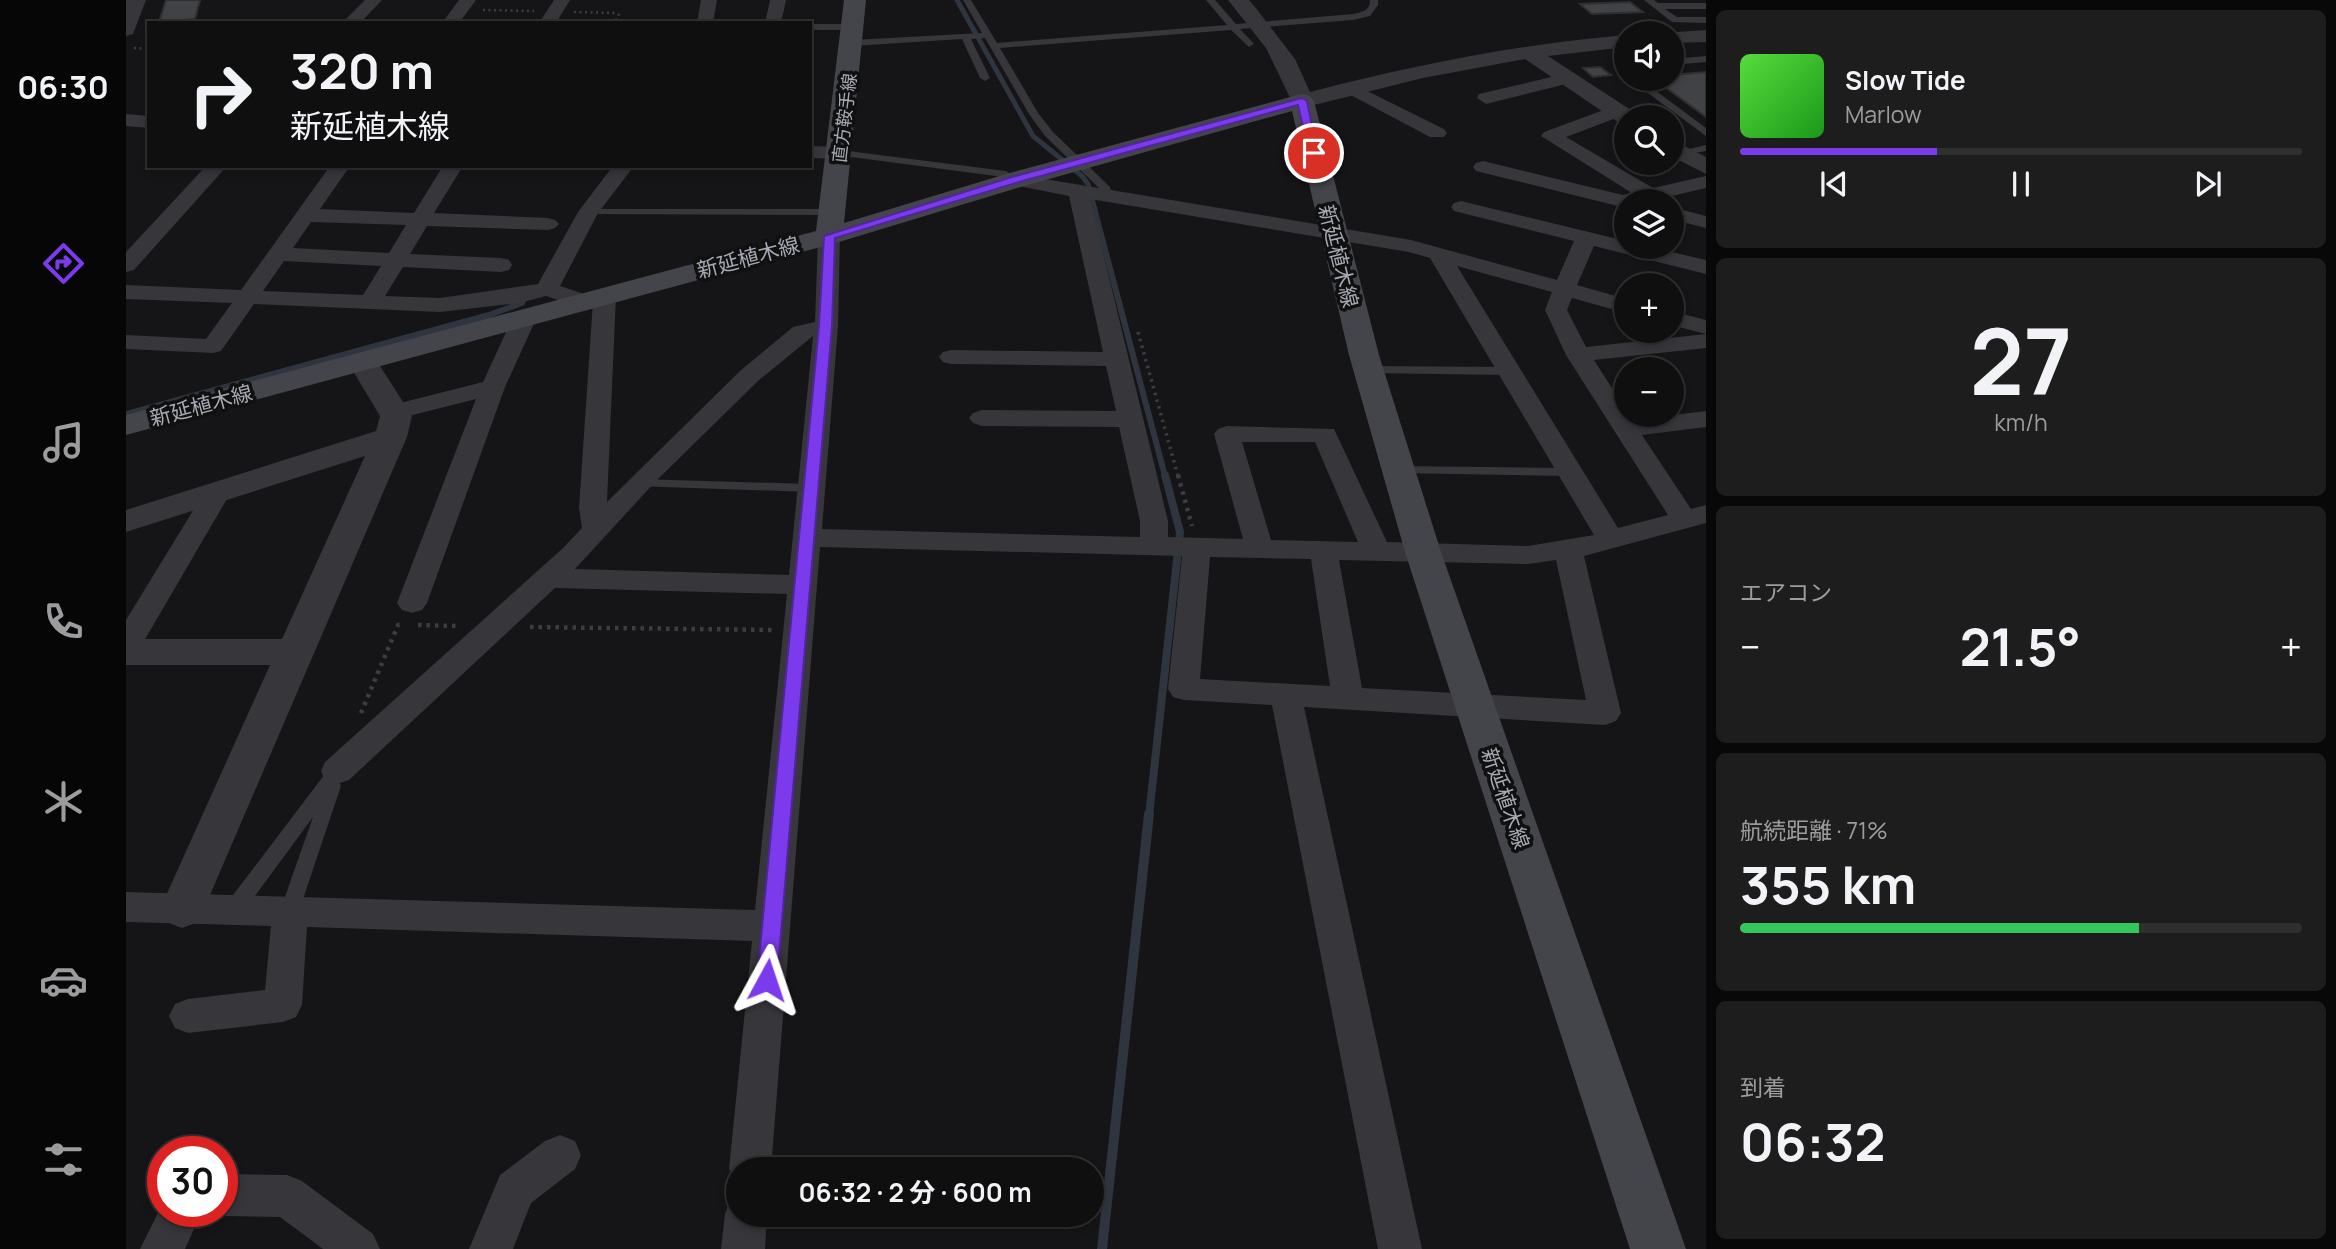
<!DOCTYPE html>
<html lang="ja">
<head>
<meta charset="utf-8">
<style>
  :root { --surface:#100f10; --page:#1e1d1e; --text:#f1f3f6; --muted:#9c9c9f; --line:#302f30; --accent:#7c3aed }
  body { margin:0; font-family:Manrope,"Noto Sans JP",sans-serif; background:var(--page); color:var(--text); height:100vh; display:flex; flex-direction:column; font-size:26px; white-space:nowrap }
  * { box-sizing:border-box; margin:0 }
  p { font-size:23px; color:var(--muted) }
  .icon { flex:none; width:38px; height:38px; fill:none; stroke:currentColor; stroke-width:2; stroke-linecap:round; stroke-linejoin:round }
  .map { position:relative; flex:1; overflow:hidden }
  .sheet { display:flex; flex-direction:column; gap:10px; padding:10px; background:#090809; width:630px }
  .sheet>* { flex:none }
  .banner { position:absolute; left:21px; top:21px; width:665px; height:147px; border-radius:0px; box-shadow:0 4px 10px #0003,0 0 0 2px var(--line); background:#100f10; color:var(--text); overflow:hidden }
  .controls { position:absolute; left:1488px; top:21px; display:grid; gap:14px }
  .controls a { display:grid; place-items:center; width:70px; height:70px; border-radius:50%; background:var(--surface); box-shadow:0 4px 10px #0003,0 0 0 2px var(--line); font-size:35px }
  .speed { position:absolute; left:21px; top:1136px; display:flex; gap:14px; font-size:35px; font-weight:700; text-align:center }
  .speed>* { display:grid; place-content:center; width:91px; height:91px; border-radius:50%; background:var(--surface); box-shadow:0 4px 10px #0003,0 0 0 2px var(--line); line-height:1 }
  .speed .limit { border:10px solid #d22; background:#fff; color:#111 }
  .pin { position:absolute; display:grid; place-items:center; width:60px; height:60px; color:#fff; margin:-30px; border:4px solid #fff; border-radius:50%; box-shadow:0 2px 7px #0007 }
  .me { position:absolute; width:77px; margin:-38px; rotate:5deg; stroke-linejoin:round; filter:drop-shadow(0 0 5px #0008) }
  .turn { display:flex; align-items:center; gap:24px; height:147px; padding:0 28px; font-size:32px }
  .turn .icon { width:91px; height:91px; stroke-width:2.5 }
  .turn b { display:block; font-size:49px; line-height:60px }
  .big { font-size:52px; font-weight:700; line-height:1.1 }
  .sheet .card { flex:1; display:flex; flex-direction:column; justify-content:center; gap:10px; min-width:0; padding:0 24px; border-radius:10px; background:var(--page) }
  .sheet .dial { align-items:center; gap:0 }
  .dial b { font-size:91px; line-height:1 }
  .song { display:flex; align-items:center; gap:21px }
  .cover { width:84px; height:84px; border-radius:10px; background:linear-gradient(135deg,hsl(110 70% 55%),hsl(120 70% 35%)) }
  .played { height:7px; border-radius:4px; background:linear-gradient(90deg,var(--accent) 35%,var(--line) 35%) }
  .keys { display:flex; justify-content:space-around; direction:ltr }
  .heat { display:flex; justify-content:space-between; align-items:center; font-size:38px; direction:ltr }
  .charge { height:10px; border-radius:5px; background:linear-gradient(90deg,#34c759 71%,var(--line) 0) }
  .trip { position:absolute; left:600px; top:1157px; width:378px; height:70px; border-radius:35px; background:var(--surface); box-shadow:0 4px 10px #0003,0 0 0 2px var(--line); font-weight:700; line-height:70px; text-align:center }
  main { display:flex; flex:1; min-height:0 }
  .tab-bar { display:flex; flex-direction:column; width:126px; justify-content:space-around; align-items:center; background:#060606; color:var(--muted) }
  .tab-bar .icon { width:49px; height:49px }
  .tab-bar .active { color:var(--accent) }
  .tab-bar b { font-size:32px; color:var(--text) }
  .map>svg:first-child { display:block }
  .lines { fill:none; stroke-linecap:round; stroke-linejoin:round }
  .stream-far3 { stroke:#2f353e; stroke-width:5 }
  .stream-far2 { stroke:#2f353e; stroke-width:6 }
  .stream-far1 { stroke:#2f353e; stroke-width:8 }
  .stream { stroke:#2f353e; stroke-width:10 }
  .building { fill:#414246; stroke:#2f2f32; stroke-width:2 }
  .path-far2 { stroke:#3c3d42; stroke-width:2.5; stroke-dasharray:2 3.5; stroke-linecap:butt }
  .path-far1 { stroke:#3c3d42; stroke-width:3.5; stroke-dasharray:2.5 4.5; stroke-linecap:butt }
  .path { stroke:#3c3d42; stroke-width:4.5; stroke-dasharray:3.5 5; stroke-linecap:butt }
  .service { fill:#36363b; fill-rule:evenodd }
  .minor { fill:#36363b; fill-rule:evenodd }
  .tertiary { fill:#36363b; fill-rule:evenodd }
  .secondary { fill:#44454a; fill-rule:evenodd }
  .route { fill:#7c3aed; stroke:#51269a; stroke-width:2 }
  .labels { text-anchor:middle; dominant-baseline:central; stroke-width:7; stroke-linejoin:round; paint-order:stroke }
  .far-street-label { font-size:18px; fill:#a7aab5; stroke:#101011 }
  .street-label { font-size:21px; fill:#a7aab5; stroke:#101011 }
</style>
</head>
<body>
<main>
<nav class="tab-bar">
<b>06:30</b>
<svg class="icon active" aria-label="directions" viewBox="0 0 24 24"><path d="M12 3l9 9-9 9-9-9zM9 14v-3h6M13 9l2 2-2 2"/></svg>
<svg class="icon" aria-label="music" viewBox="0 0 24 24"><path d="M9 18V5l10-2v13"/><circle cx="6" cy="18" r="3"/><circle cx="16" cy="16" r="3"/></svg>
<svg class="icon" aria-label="phone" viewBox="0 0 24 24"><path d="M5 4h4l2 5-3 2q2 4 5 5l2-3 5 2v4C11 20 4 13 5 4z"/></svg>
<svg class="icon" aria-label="climate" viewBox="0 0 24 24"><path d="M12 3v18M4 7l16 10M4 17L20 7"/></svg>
<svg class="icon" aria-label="car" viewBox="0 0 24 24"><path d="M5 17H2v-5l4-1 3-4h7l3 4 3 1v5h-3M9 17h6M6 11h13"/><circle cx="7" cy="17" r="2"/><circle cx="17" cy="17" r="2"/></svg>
<svg class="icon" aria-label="filters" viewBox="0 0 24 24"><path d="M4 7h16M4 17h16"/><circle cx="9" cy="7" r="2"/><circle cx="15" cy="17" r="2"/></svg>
</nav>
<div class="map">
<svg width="1580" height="1249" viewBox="0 0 1580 1249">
  <rect width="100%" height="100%" fill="#151416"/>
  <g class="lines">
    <path class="stream-far3" d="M 831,0 L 907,136 L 956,176 L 962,184 L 969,210"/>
    <path class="stream-far2" d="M 968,208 L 1039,476
      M 0,414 L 363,315 L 396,303 L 398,299"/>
    <path class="stream-far1" d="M 1023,816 L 1054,532 L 1039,475"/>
    <path class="stream" d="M 976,1249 L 1023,814"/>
  </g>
  <path class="building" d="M 40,0 L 74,0 L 69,19 L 33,22 Z
    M 1504,2 L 1517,12 L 1466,14 L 1454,4 Z
    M 1474,67 L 1485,75 L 1467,77 L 1457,68 Z
    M 1580,72 L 1580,117 L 1528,79 L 1545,79 L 1545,75 Z"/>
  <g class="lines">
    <path class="path-far2" d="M 357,10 L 408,11
      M 448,12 L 489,13 L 493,15 L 488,23
      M 8,48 L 23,49"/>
    <path class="path-far1" d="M 1012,332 L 1052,476"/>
    <path class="path" d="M 1052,475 L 1066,526
      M 292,625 L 332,626
      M 404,627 L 647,630
      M 235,713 L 272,625 L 276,625"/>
    <path class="service" d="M 837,0 L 845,0 L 871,43 L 1101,25 L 1080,0 L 1089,0 L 1110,24 L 1227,14 C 1236,12 1244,11 1244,0 L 1252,0 L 1252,5 L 1244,16 L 1227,20 L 1114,29 L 1128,44 L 1123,47 L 1105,30 L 874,48 L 912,113 L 927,132 L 984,187 L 986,195 L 981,198 L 977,197 L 975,190 L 919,136 L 903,114 L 859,38 L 845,39 L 864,78 L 859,81 L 854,78 L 836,39 L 726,46 L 721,43 L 726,40 L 856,33 Z
      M 1518,0 L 1528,0 L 1532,3 L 1580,3 L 1580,9 L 1539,9 L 1551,17 L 1580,17 L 1580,23 L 1546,22 Z
      M 684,24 L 727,24 L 731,27 L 727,30 L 684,30 Z
      M 1580,56 L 1580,62 L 1545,65 L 1545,59 Z
      M 1500,63 L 1500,76 L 1487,67 L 1489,65 Z
      M 1503,79 L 1514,79 L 1580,128 L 1580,136 Z
      M 1580,145 L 1580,151 L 1556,155 L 1551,152 Z
      M 714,150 L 880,171 L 894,180 L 889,183 L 877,177 L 710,155 L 709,153 Z
      M 462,209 L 706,209 L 712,212 L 706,215 L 458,214 L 456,212 Z
      M 1242,366 L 1383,367 L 1389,371 L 1383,375 L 1237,373 L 1237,367 Z
      M 1272,466 L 1443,468 L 1450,472 L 1443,476 L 1267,473 L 1265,470 L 1267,467 Z
      M 513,479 L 685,484 L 692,488 L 685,492 L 508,486 L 506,483 Z
      M 211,764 L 217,766 L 220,771 L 213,782 L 215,786 L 171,917 L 164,919 L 157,917 L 154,911 L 187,817 L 115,915 L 108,917 L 101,915 L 99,909 L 101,903 L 205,766 Z"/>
    <path class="minor" d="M 239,0 L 256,0 L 234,23 L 216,23 Z
      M 333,0 L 350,0 L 333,23 L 316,23 Z
      M 428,0 L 444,0 L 430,23 L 413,23 Z
      M 575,0 L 591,0 L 587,23 L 571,23 Z
      M 644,0 L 660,0 L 655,23 L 639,23 Z
      M 1442,73 L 1448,74 L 1451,78 L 1448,82 L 1360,104 L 1351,98 L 1353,94 Z
      M 1225,83 L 1318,129 L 1321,133 L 1318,137 L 1304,137 L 1219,92 L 1216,88 Z
      M 1491,105 L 1500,111 L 1498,115 L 1440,137 L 1527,188 L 1580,176 L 1580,188 L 1524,201 L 1500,201 L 1500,208 L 1350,171 L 1347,167 L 1350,163 L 1357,161 L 1497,195 L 1506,193 L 1415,136 L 1418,132 Z
      M 0,114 L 23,116 L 23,128 L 0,126 Z
      M 684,146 L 714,147 L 724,153 L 714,159 L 684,158 Z
      M 80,166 L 101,166 L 8,270 L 0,272 L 0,252 Z
      M 204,166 L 224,166 L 194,209 L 288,213 L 317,166 L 337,166 L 308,213 L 422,218 L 429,220 L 433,224 L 429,228 L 422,230 L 301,226 L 284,254 L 375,258 L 383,260 L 386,265 L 383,270 L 375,272 L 277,267 L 259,296 L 314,298 L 412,284 L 452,212 L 487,166 L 508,166 L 472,213 L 434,286 L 464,296 L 467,301 L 471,290 L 487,290 L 490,295 L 481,502 L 614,371 L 667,327 L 689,322 L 692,236 L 695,231 L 711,231 L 714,236 L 712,326 L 696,529 L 1014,537 L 1014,521 L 993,427 L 856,426 L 847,423 L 843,418 L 847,413 L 856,410 L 990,411 L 980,366 L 825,364 L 817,362 L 813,357 L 817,352 L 825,350 L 977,352 L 943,196 L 882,184 L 879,180 L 882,176 L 889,174 L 1285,240 L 1431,280 L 1448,241 L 1328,211 L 1325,207 L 1328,203 L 1335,201 L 1500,241 L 1500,247 L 1524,247 L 1580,260 L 1580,274 L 1468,246 L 1451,285 L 1500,299 L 1500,313 L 1446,298 L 1441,310 L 1460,347 L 1580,334 L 1545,325 L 1545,311 L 1580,320 L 1580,348 L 1468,360 L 1500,410 L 1500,415 L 1503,415 L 1507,420 L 1580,411 L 1580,427 L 1516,435 L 1565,509 L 1580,505 L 1580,523 L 1458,556 L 1495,713 L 1490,721 L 1479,725 L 1178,707 L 1296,1249 L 1252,1249 L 1146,705 L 1058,700 L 1047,697 L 1042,689 L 1056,556 L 694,547 L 645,1169 L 612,1169 L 612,1184 L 603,1169 L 626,941 L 181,927 L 176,1005 L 170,1017 L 157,1022 L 62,1033 L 49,1028 L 43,1016 L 49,1004 L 62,999 L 139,990 L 145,926 L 0,922 L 0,892 L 629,910 L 661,594 L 429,588 L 223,780 L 211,784 L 199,780 L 195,771 L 199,762 L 437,548 L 456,528 L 453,508 L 467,301 L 464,306 L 456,308 L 420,296 L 393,303 L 314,312 L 128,304 L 95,351 L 87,353 L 0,349 L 0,335 L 80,339 L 106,303 L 0,299 L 0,285 L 115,290 ZM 964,199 L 1283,252 L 1304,258 L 1468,535 L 1402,546 L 1261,542 L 1208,429 L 1101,426 L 1092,429 L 1088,434 L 1117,539 L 1042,537 L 1042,521 ZM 185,222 L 280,225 L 263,253 L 167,248 ZM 158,261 L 255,266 L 237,295 L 137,291 ZM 1331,266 L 1426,292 L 1419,310 L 1440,355 L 1542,515 L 1492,528 ZM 687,336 L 663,575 L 449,569 L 530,481 L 632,381 ZM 1116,442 L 1189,442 L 1232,542 L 1145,540 ZM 1084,557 L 1185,559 L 1204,686 L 1074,679 ZM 1213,560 L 1402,564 L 1430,560 L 1460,700 L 1236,688 Z
      M 1545,207 L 1580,216 L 1580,228 L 1545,219 Z
      M 399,310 L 407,312 L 411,317 L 379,387 L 301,603 L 296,610 L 286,613 L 276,610 L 271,603 L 350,399 L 267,420 L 258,417 L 254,412 L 258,407 L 357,382 L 387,317 L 391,312 Z
      M 92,484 L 102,486 L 105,492 L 11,653 L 0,656 L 0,620 L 82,486 Z
      M 434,1135 L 449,1141 L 455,1155 L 449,1169 L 405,1203 L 387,1249 L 343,1249 L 374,1175 L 419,1141 Z
      M 96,1174 L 161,1175 L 176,1181 L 247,1234 L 254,1249 L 197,1249 L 154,1217 L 96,1216 L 85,1211 L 96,1211 Z
      M 612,1196 L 612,1214 L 641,1214 L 639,1249 L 595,1249 L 599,1214 L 605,1199 Z
      M 37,1203 L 37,1211 L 76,1211 L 59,1249 L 14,1249 Z"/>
    <path class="tertiary" d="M 0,0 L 20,0 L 7,34 L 0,36 Z
      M 1102,0 L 1123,0 L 1129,7 L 1169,59 L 1184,92 C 1289,65 1393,44 1500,35 L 1500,47 L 1422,56 L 1508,112 L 1512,117 L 1500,117 L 1500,124 L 1492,122 L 1399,59 L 1297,78 L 1176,108 L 1168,106 L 1140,48 Z
      M 1580,30 L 1580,42 L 1545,43 L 1545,33 L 1537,33 Z
      M 1545,139 L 1580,157 L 1580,174 L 1545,156 Z
      M 236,352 L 247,355 L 286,416 L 281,437 L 78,909 L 72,922 L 56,928 L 40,922 L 34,909 L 144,665 L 0,665 L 0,639 L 156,639 L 239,456 L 0,532 L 0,510 L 250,431 L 254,416 L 221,361 L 225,355 Z"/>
    <path class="secondary" d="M 718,0 L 740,0 L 718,223 L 880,174 L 1168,96 L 1176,94 L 1184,96 L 1188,101 L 1253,355 L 1315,552 L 1560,1249 L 1504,1249 L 1279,552 L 1223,355 L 1166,111 L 898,186 L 713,242 L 0,435 L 0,415 L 690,231 Z"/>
  </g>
  <path class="route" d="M 1176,98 L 1181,101 L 1192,156 L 1183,153 L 1172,105 L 893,182 L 709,238 L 706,326 L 651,980 L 648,986 L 641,989 L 634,986 L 631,980 L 693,326 L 698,236 L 886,177 Z"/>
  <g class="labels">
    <g class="far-street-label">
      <text transform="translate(718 118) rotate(-83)">直方鞍手線</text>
    </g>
    <g class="street-label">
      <text transform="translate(1213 256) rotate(76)">新延植木線</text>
      <text transform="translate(622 257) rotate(-15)">新延植木線</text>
      <text transform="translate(75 405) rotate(-15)">新延植木線</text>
      <text transform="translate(1380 798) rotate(71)">新延植木線</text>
    </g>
  </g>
</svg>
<div class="controls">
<a><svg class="icon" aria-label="sound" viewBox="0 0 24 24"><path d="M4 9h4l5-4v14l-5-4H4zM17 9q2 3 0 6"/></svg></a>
<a><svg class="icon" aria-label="search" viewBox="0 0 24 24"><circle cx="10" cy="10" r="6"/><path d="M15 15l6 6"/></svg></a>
<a><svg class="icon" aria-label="layers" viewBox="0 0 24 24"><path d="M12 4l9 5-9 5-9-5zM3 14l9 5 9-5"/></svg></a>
<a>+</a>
<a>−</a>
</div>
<div class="speed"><div class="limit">30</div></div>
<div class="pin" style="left:1188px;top:153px;background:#d93025"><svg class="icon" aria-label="arrive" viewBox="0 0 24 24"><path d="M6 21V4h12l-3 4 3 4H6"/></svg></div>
<svg class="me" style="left:641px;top:980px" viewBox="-20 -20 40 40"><path d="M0-17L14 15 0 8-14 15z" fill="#7c3aed" stroke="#fff" stroke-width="4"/></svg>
<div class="trip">06:32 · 2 分 · 600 m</div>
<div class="banner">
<div class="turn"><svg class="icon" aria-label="right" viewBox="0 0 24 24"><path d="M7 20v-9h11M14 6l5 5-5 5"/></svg><div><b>320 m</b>新延植木線</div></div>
</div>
</div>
<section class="sheet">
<div class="card">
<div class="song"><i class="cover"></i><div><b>Slow Tide</b><p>Marlow</p></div></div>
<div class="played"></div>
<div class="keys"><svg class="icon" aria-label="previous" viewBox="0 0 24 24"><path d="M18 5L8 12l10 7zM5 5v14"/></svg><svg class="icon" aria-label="pause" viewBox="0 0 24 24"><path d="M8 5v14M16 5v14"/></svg><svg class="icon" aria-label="next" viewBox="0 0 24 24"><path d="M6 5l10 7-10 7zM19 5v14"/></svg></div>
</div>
<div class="card dial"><b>27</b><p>km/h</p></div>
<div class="card"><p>エアコン</p>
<div class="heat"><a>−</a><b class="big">21.5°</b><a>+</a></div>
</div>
<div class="card"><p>航続距離 · 71%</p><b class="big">355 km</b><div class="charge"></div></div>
<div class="card"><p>到着</p><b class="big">06:32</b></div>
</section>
</main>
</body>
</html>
